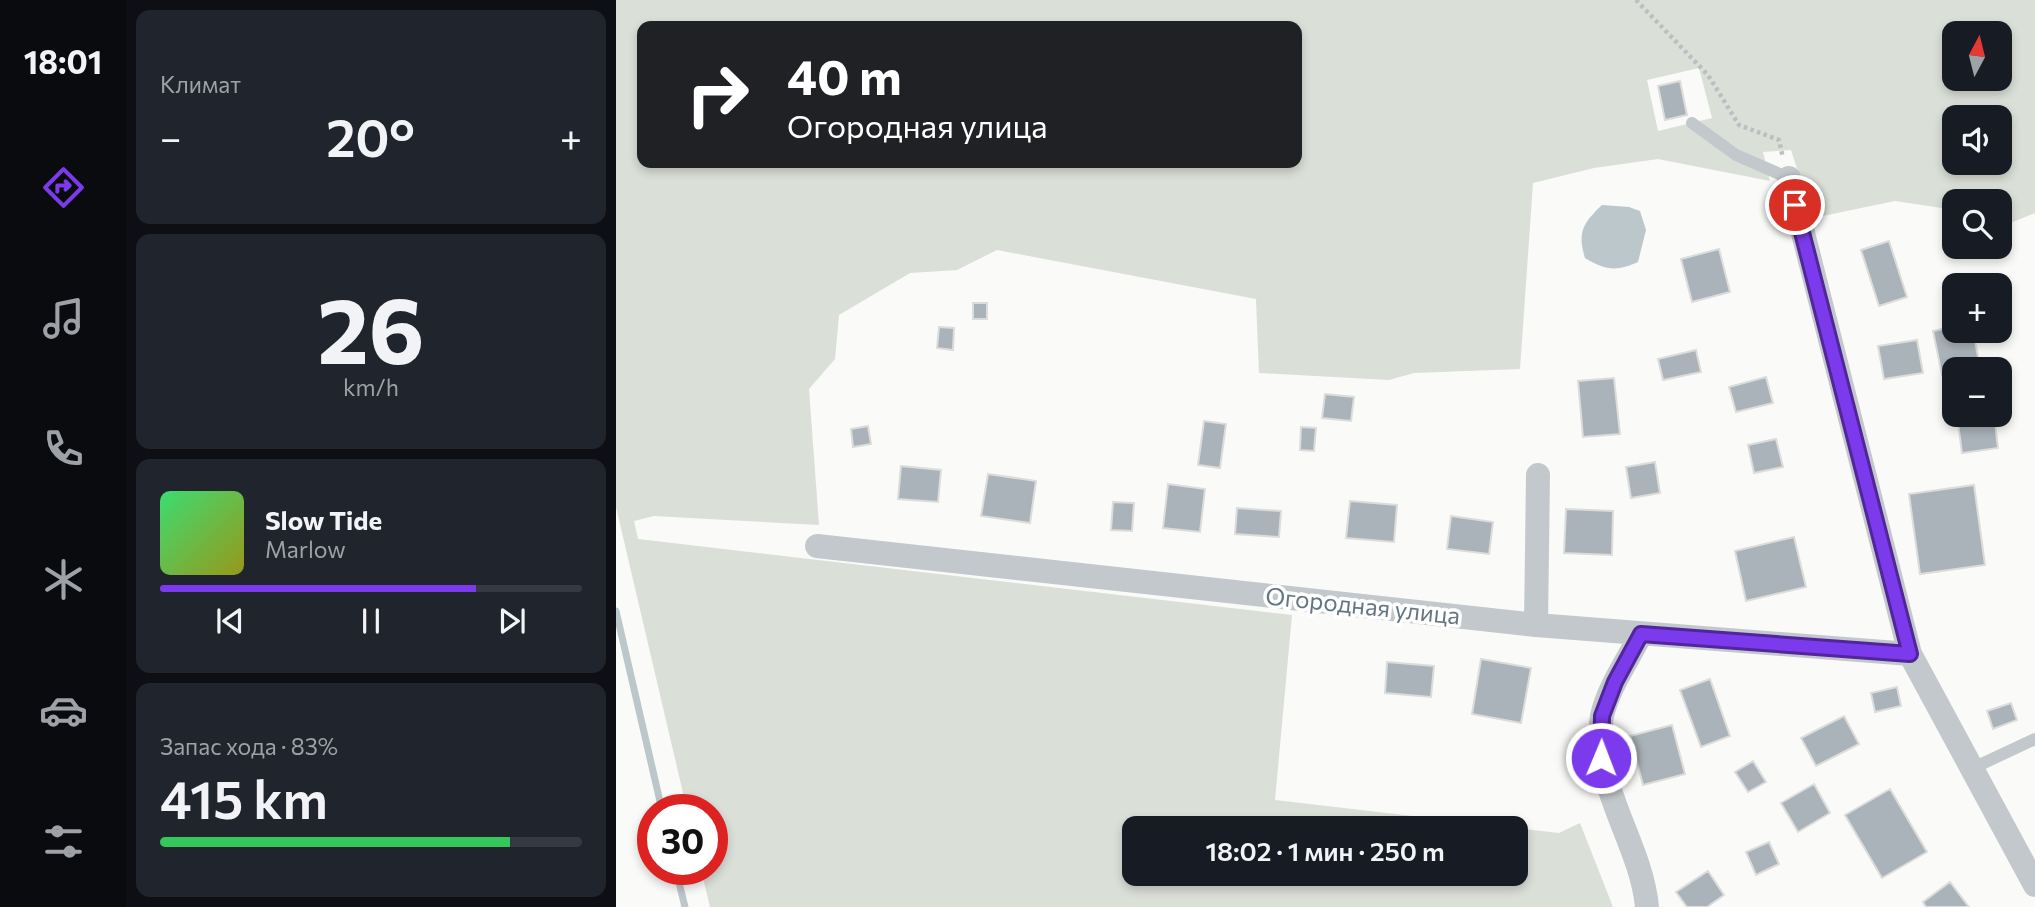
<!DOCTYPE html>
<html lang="ru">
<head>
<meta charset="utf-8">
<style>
  :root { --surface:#171b24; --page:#20242c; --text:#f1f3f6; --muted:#9ea1a6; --line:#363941; --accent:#7c3aed }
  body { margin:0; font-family:Commissioner,sans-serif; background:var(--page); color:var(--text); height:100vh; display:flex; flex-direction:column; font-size:26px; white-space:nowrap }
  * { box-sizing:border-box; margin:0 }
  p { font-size:23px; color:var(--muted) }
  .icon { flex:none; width:38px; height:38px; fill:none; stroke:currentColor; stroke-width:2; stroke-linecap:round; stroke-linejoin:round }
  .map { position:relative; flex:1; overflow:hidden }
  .sheet { display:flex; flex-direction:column; gap:10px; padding:10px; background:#0d0f14; width:490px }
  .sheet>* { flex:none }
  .banner { position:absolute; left:21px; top:21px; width:665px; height:147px; border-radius:14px; box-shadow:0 4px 10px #0003; background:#202124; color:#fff; overflow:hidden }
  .needle { width:46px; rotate:7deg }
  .controls { position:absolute; left:1326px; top:21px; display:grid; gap:14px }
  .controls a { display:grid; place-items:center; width:70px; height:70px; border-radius:14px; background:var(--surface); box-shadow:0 4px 10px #0003; font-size:35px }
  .speed { position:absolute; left:21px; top:794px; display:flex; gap:14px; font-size:35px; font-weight:700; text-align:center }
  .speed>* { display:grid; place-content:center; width:91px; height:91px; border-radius:50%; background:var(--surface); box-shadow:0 4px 10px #0003; line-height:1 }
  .speed .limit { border:10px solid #d22; background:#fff; color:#111 }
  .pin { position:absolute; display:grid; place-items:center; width:60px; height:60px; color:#fff; margin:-30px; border:4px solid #fff; border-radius:50%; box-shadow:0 2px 7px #0007 }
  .me { position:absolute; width:77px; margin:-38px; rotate:1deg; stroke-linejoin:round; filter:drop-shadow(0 0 5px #0008) }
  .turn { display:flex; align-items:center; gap:24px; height:147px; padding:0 35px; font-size:32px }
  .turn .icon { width:91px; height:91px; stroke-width:2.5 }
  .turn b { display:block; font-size:49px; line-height:60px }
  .big { font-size:52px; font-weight:600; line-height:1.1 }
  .sheet .widget { flex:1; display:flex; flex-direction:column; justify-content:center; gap:10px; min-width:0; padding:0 24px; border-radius:14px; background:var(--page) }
  .sheet .dial { align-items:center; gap:0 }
  .dial b { font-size:91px; line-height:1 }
  .song { display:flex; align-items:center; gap:21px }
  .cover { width:84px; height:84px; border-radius:10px; background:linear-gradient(135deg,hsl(140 70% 55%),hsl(60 70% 35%)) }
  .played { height:7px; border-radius:4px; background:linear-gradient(90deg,var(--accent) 75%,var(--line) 75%) }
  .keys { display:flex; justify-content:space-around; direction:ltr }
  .heat { display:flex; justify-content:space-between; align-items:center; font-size:38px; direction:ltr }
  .charge { height:10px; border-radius:5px; background:linear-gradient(90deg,#34c759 83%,var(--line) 0) }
  .trip { position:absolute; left:506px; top:816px; width:406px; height:70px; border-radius:14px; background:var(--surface); box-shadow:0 4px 10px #0003; font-weight:600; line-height:70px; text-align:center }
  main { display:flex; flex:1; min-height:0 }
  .menu { display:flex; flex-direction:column; width:126px; justify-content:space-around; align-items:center; background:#090b0e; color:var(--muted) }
  .menu .icon { width:49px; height:49px }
  .menu .on { color:var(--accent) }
  .menu b { font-size:32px; color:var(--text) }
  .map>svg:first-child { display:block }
  .green { fill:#dadfd7; fill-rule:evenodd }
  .water { fill:#bbc7cb }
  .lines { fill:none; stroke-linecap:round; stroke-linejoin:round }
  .stream { stroke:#bbc7cb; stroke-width:7 }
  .building { fill:#aab3b9; stroke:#dcdcda; stroke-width:2 }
  .path { stroke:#bbbfc2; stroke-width:4.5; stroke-dasharray:3.5 3.5; stroke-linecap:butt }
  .service { stroke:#c3c8cc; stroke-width:12 }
  .minor { stroke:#c3c8cc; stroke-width:24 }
  .route-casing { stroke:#51269a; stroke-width:18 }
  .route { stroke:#7c3aed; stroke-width:12 }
  .labels { text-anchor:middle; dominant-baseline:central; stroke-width:7; stroke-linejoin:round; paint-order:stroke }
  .street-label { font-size:24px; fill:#657683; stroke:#fff }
</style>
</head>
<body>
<main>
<nav class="menu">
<b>18:01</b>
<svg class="icon on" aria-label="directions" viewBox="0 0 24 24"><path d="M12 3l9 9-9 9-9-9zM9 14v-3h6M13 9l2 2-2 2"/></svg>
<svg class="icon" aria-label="music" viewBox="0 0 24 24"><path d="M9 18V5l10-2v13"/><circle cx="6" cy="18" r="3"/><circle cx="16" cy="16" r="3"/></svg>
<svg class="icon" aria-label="phone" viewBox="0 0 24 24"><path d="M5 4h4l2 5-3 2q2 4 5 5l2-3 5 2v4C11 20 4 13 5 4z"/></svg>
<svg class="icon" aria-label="climate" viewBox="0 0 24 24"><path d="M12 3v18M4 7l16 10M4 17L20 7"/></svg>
<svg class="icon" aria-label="car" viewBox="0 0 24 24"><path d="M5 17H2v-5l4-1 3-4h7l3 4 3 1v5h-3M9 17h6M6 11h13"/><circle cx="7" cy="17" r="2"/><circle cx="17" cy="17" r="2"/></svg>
<svg class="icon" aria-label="filters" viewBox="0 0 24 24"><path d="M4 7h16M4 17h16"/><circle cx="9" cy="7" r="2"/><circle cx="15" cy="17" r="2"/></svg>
</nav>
<section class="sheet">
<div class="widget"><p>Климат</p>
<div class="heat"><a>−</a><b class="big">20°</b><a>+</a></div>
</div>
<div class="widget dial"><b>26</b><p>km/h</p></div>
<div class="widget">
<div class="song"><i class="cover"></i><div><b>Slow Tide</b><p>Marlow</p></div></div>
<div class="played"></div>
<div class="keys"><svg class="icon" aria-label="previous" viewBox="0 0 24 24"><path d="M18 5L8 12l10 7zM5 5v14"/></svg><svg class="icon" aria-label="pause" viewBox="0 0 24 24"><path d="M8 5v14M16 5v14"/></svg><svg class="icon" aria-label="next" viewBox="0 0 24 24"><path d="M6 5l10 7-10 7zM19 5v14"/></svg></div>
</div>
<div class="widget"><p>Запас хода · 83%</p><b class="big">415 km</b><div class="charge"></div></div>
</section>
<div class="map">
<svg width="1419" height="907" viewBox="0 0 1419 907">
  <rect width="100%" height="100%" fill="#fafaf8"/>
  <path class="green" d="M 0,0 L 1419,0 L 1419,213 L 1384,227 L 1384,201 L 1339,201 L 1339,210 L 1279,201 L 1197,218 L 1175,150 L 1147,152 L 1154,181 L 1042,159 L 978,168 L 917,183 L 904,369 L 798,373 L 773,380 L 643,373 L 640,299 L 381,250 L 341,270 L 294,273 L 223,315 L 219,359 L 193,389 L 203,525 L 38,516 L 18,521 L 22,539 L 676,615 L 659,800 L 943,833 L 964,823 L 997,907 L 94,907 L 85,870 L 96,870 L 96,810 L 71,810 L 0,507 ZM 26,26 L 681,26 L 681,163 L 26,163 ZM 1339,33 L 1384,33 L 1384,79 L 1339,79 ZM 1083,68 L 1096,118 L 1042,131 L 1031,80 ZM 1339,117 L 1384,117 L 1384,163 L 1339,163 ZM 518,828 L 900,828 L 900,873 L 518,873 Z"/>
  <path class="water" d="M 986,205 L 1013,207 L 1024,211 L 1030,230 L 1022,262 C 1000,272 989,270 969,258 C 961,232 967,223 986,205 Z"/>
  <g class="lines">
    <path class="stream" d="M 0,611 L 46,810
      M 60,870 L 69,907"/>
  </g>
  <path class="building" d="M 1064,81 L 1071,115 L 1049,120 L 1042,86 Z
    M 1273,241 L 1291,297 L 1263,306 L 1245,250 Z
    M 1103,249 L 1114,292 L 1076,302 L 1065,259 Z
    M 357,303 L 371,303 L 371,319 L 357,319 Z
    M 1339,326 L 1339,331 L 1357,331 L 1364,367 L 1339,369 L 1339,373 L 1326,375 L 1317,331 Z
    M 323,327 L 338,328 L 337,350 L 321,348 Z
    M 1301,340 L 1307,373 L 1268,379 L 1262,346 Z
    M 1080,350 L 1085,372 L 1047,380 L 1042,359 Z
    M 1150,377 L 1157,403 L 1120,412 L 1113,387 Z
    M 998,378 L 1004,434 L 967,437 L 962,381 Z
    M 709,394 L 738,397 L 735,421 L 706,418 Z
    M 1341,415 L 1378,415 L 1382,448 L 1346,453 Z
    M 588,421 L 610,424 L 604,468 L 582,465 Z
    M 252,426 L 255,444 L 237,447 L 235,429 Z
    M 685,427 L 700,428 L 698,451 L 684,450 Z
    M 1160,439 L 1167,467 L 1138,473 L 1132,445 Z
    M 1039,462 L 1044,493 L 1015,498 L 1010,467 Z
    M 285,466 L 325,470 L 322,502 L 282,499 Z
    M 372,474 L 420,481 L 414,523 L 365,516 Z
    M 552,484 L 589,489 L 584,532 L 547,528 Z
    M 1358,485 L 1369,565 L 1304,574 L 1293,494 Z
    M 734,501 L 781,505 L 778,542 L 730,538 Z
    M 497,502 L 518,503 L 516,531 L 495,530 Z
    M 621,508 L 665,511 L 663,537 L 619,534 Z
    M 950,509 L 997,511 L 996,555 L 948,553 Z
    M 835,516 L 877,522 L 873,554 L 831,549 Z
    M 1178,537 L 1190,587 L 1130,601 L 1119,551 Z
    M 865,659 L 915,668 L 905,723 L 856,714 Z
    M 771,662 L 818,666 L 815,697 L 769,693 Z
    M 1094,679 L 1114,736 L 1085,747 L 1064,690 Z
    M 1281,687 L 1285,706 L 1259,712 L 1255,693 Z
    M 1395,703 L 1401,720 L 1377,729 L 1371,711 Z
    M 1228,716 L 1243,744 L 1200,766 L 1185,738 Z
    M 1056,725 L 1069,774 L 1027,785 L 1014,736 Z
    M 1137,761 L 1150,782 L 1132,792 L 1119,772 Z
    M 1198,784 L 1214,813 L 1182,832 L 1165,803 Z
    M 1274,789 L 1311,852 L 1266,878 L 1229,815 Z
    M 1153,842 L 1163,864 L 1140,875 L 1130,852 Z
    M 1092,871 L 1108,895 L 1091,907 L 1071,907 L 1060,892 Z
    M 1334,882 L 1353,907 L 1310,907 L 1307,902 Z"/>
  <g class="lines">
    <path class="path" d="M 1020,0 L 1092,75 L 1123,125 L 1163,140 L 1167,158"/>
    <path class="service" d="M 1076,123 L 1120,155 L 1173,178
      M 1355,769 L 1419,739"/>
    <path class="minor" d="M 1173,178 L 1294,654 L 1419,885
      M 201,546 L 920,625 L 1294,654
      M 920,625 L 922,475
      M 1025,634 C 1012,660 992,688 986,716 C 974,783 1025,842 1031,907"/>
  </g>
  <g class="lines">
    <defs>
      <path id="route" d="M 985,758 L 986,716 L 999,682 L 1025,634 L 1294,654 L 1179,205"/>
    </defs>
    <use href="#route" class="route-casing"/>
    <use href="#route" class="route"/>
  </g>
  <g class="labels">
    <g class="street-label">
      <text transform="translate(747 605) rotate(6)">Огородная улица</text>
    </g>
  </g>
</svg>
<div class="controls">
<a><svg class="needle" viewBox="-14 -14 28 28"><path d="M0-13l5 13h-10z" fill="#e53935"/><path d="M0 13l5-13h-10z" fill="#9ea1a6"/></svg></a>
<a><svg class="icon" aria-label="sound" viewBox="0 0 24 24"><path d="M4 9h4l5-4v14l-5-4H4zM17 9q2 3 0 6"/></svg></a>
<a><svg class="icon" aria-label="search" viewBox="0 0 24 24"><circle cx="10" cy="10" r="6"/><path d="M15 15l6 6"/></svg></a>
<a>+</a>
<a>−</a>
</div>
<div class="speed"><div class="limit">30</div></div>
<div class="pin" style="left:1179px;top:205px;background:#d93025"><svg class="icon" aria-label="arrive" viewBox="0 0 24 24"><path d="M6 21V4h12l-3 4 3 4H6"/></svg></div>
<svg class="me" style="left:985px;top:758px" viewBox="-20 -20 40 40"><circle r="17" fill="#7c3aed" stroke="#fff" stroke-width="3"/><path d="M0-11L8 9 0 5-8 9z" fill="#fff"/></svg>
<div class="trip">18:02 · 1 мин · 250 m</div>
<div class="banner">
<div class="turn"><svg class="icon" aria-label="right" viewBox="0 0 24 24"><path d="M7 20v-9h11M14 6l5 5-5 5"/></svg><div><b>40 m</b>Огородная улица</div></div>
</div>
</div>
</main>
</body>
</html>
